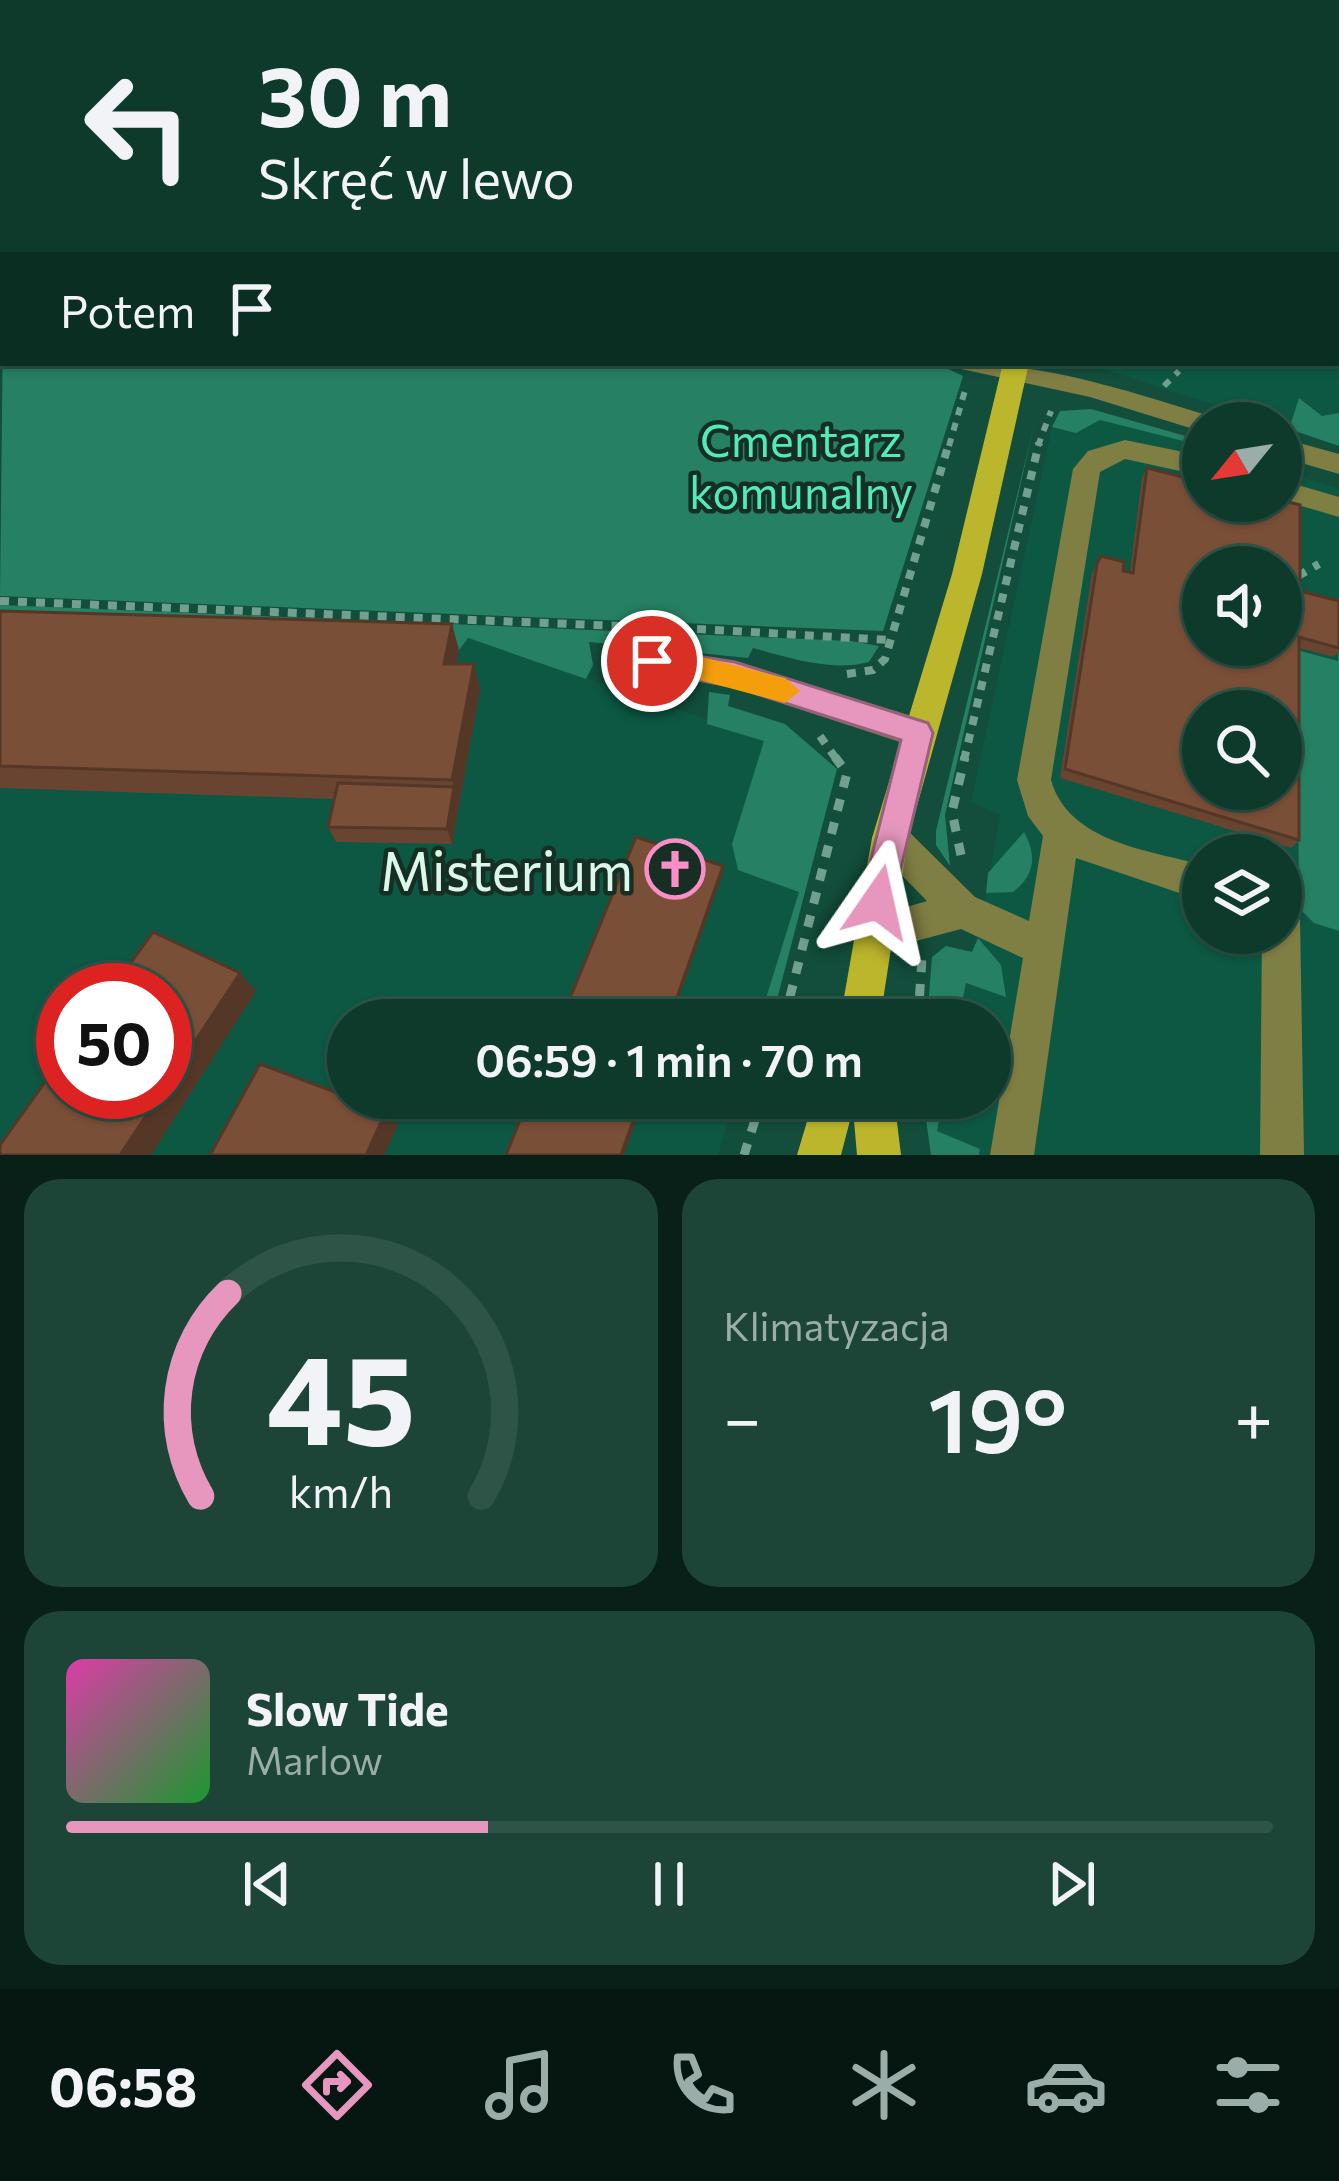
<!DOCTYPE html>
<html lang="pl">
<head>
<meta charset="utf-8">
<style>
  :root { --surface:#0e3a2c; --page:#1c4538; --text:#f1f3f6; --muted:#9bada9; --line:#2e5448; --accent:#e797bd }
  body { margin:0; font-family:Commissioner,sans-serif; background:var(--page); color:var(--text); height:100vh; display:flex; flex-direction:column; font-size:45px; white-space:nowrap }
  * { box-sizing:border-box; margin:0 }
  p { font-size:39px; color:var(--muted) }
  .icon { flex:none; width:66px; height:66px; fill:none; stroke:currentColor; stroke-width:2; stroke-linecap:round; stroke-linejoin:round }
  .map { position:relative; height:1155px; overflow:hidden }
  .drawer { display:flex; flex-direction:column; gap:24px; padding:24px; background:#082018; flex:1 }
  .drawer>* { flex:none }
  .hud { position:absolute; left:0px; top:0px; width:1341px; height:366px; box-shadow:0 3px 9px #0004,0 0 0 3px var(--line); background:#0e3a2c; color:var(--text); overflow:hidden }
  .needle { width:78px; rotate:240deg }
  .tools { position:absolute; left:1182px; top:402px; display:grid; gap:24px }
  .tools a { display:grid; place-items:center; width:120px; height:120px; border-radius:50%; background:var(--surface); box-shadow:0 3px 9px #0004,0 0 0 3px var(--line); font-size:60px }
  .speed { position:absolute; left:36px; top:963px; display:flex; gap:24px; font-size:60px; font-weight:700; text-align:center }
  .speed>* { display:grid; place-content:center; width:156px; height:156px; border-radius:50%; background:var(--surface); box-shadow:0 3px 9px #0004,0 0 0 3px var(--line); line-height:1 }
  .speed .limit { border:18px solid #d22; background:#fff; color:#111 }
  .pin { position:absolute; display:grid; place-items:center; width:102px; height:102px; color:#fff; margin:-51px; border:6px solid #fff; border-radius:50%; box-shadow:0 3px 12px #0007 }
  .me { position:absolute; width:132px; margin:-66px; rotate:11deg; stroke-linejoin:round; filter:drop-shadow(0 0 9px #0008) }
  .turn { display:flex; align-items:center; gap:42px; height:252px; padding:0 60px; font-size:54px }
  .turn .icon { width:156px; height:156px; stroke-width:2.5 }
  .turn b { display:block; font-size:84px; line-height:102px }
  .then { display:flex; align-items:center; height:114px; padding:0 60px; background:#0003; gap:24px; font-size:45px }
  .big { font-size:90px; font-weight:600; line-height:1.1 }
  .drawer .card { flex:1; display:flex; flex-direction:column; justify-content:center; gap:18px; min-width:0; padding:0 42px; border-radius:36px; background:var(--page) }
  .drawer .dial { align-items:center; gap:0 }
  .dial svg { height:312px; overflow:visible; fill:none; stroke:var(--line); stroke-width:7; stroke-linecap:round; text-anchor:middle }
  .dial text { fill:var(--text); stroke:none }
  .song { display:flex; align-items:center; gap:36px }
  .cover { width:144px; height:144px; border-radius:18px; background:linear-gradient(135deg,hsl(320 70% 55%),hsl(130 70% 35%)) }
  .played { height:12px; border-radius:6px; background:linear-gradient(90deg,var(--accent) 35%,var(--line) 35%) }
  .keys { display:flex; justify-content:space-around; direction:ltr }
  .heat { display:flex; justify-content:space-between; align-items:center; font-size:66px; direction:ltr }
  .drawer .tiles { flex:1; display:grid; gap:24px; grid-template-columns:1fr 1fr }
  .card:last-child { grid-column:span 2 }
  .trip { position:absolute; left:327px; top:999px; width:684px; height:120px; border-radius:60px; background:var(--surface); box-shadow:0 3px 9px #0004,0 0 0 3px var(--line); font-weight:600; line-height:120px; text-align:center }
  .tabs { display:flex; height:192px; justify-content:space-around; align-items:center; background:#061712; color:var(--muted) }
  .tabs .icon { width:84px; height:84px }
  .tabs .current { color:var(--accent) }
  .tabs b { font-size:54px; color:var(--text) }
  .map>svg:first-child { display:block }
  .built { fill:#0c5843; fill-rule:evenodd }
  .green { fill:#268063 }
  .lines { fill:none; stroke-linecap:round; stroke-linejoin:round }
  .stream { stroke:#5c5886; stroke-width:8 }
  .path-far3 { stroke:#72a08f; stroke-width:4.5; stroke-dasharray:6 6; stroke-linecap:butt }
  .path-far2 { stroke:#72a08f; stroke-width:6; stroke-dasharray:8 8; stroke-linecap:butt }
  .path-far1 { stroke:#72a08f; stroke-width:8; stroke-dasharray:9 9; stroke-linecap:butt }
  .path { stroke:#72a08f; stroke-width:9; stroke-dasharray:12 12; stroke-linecap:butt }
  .minor { fill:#7f7e43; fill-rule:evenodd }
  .major { fill:#bbb62b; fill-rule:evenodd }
  .rail-casing { stroke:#aed2c3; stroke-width:9 }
  .rail { stroke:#172e25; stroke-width:6; stroke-dasharray:16; stroke-linecap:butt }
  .wall { fill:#694430 }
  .shaded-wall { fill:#553727 }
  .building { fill:#7a4f38; stroke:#553727; stroke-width:3; fill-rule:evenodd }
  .route { fill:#e797bd; stroke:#96627b; stroke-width:3 }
  .slow { fill:#f59e0b }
  .labels { text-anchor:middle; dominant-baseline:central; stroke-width:9; stroke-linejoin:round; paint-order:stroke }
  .park-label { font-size:45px; fill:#51ebba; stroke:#172e25 }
  .near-poi-label { font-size:54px; fill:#dbf8eb; stroke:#172e25; text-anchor:end }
</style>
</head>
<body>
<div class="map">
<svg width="1339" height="1155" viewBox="0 0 1339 1155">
  <rect width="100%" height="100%" fill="#124e3b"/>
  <path class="built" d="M 1339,248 L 1339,446 L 1094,366 L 1338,363 Z
    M 1099,420 L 1203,446 L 1203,501 L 1281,501 L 1281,471 L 1339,489 L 1339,1155 L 942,1155 L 932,1133 L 934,1098 L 990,1098 L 990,1020 L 940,1020 L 978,938 L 1000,815 L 971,802 L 1052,427 ZM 1203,567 L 1281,567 L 1281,645 L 1203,645 ZM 1203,711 L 1281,711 L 1281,789 L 1203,789 ZM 1203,855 L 1281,855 L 1281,933 L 1203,933 Z
    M 0,619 L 468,638 L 782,745 L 835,780 L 759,1020 L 348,1020 L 348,1098 L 735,1098 L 718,1155 L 0,1155 ZM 63,990 L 165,990 L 165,1092 L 63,1092 Z"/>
  <path class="green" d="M 0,0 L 1078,0 L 3,3 L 0,263 Z
    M 3,325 L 3,363 L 947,363 L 946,368 L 963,376 L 883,631 L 0,596 Z
    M 1299,398 L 1322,416 L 1339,413 L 1339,446 L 1295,431 L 1291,423 Z
    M 1091,409 L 1203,441 L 1203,446 L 1100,420 L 1076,433 L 1052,427 L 1060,411 Z
    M 1035,421 L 945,815 L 950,866 L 936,845 L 936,831 Z
    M 0,605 L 851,641 L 879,646 L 869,662 C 831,672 790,658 753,648 L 748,658 L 589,642 L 593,665 L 586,679 L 468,638 L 459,650 L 0,636 Z
    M 1339,634 L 1339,931 L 1314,923 L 1299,908 L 1297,650 L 1338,661 Z
    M 709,692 L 730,695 L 728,706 L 785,724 L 837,769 L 773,1015 L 762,1011 L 799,892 L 738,870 L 732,844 L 764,741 L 707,724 Z
    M 1024,832 C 1037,856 1035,875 1013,892 L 986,893 L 988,873 Z
    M 978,938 L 1001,965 L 1006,997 L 966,983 L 958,1020 L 927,1020 L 932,957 L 946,946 L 972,952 Z
    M 923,1098 L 943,1098 L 937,1131 L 980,1149 L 979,1155 L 931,1155 Z"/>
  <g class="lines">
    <path class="stream" d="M 342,0 L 352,3"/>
    <path class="path-far3" d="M 1338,137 L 1339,142"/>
    <path class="path-far2" d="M 1164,386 L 1179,371
      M 1233,417 L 1254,423
      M 949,446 L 966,387
      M 1038,446 L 1051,411"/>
    <path class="path-far1" d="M 1298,576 L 1319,564
      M 0,601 L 646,627
      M 679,628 L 890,640
      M 847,674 L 873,670 L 885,659 L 949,443
      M 820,736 L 837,760
      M 964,760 L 1039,443"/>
    <path class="path" d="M 961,855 L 952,812 L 965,757
      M 784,1020 L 847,773 L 835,757
      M 918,1020 L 922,958
      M 744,1155 L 762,1098"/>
    <path class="minor" d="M 3,283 L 3,298 L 0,299 L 0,284 Z
      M 957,363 C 1046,363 1129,391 1213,417 L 1217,423 L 1203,423 L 1203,432 L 1090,397 L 961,369 Z
      M 1281,438 L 1339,454 L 1339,474 L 1281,457 Z
      M 1125,440 L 1203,456 L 1203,476 L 1125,459 L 1100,472 L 1051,780 C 1069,843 1149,850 1203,865 L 1203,901 L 1076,858 L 1034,1155 L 990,1155 L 1023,958 L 961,929 L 871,953 L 858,947 L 852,934 L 858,921 L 927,901 L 877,850 L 872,838 L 877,826 L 890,821 L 903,826 L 975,897 L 1029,921 L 1043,836 L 1028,816 L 1017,780 L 1073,469 L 1088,451 Z
      M 1281,480 L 1339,497 L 1339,517 L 1281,500 Z
      M 652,648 L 735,662 L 918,718 L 930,723 L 935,733 L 930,743 L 918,748 L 735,688 L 652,674 L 641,670 L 636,661 L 641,652 Z
      M 1281,901 L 1294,906 L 1300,919 L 1304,1155 L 1260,1155 L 1262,933 L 1281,933 Z"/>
    <path class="major" d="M 1003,363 L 1029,363 L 982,574 L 908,838 L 880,1020 L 840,1020 L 872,838 L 952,574 Z
      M 814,1098 L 894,1098 L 901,1155 L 857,1155 L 853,1109 L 841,1155 L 797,1155 Z"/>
    <defs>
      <path id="rail" d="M 0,181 L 3,177"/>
    </defs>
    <use href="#rail" class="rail-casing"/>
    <use href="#rail" class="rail"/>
  </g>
  <path class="wall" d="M 1147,468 L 1300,591 L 1339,601 L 1339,651 L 1334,657 L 1299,648 L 1299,840 L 1291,848 L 1060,778 L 1092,573 L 1101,556 L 1123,571 L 1130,572 L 1142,478 Z
    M 0,611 L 459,650 L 456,664 L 474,664 L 480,689 L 452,844 L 336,842 L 328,827 L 334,799 L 0,788 Z"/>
  <path class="shaded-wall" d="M 452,624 L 459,650 L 451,688 L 444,664 Z
    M 474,664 L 480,689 L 452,844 L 447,829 L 454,787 L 452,780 Z
    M 723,866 L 723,873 L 671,1020 L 669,1020 Z
    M 240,973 L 256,991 L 151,1155 L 120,1155 L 162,1092 L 165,1092 L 165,1087 Z
    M 641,1098 L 644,1098 L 624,1155 L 621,1155 Z
    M 386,1111 L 398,1125 L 384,1155 L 366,1155 Z"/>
  <path class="building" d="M 1338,226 L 1339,227 L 1338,318 Z
    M 1147,468 L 1203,482 L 1203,501 L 1281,500 L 1300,505 L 1300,591 L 1339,601 L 1339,648 L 1299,637 L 1299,840 L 1065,769 L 1097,564 L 1101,556 L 1124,562 L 1123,571 L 1133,573 ZM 1203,567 L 1281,567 L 1281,645 L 1203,645 ZM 1203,711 L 1281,711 L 1281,789 L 1203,789 Z
    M 0,611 L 452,624 L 444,664 L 474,664 L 452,780 L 0,766 Z
    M 338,783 L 454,787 L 447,829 L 328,827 Z
    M 636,837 L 723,866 L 669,1020 L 561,1020 Z
    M 153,932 L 240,973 L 165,1087 L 165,990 L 111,990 Z
    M 63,1057 L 63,1092 L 162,1092 L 120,1155 L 0,1155 L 0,1145 Z
    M 260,1064 L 386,1111 L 366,1155 L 210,1155 Z
    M 529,1098 L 641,1098 L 621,1155 L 506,1155 Z"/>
  <path class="route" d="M 652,649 L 735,662 L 928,723 L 933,733 L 890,914 L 878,919 L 865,914 L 860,902 L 901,740 L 735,687 L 642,669 L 637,661 Z"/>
  <path class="slow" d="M 698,656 L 785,678 L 800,691 L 785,703 L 688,677 L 683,669 Z"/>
  <defs>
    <symbol id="church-ring" viewBox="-11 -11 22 22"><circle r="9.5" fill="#172e25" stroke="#fa8fc8" stroke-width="1.5"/><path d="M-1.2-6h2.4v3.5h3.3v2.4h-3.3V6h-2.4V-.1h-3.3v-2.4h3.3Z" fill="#fa8fc8"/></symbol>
  </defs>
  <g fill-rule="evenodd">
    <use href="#church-ring" x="642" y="836" width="66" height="66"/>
  </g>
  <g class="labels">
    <g class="park-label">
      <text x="801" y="438">Cmentarz<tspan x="801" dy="52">komunalny</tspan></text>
    </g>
    <g class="near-poi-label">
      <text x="633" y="869">Misterium</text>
    </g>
  </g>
</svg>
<div class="tools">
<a><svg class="needle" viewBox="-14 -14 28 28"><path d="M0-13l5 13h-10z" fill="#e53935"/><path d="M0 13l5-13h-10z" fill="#9bada9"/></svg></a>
<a><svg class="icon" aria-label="sound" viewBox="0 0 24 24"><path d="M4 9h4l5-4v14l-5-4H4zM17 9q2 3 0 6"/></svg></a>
<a><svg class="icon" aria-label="search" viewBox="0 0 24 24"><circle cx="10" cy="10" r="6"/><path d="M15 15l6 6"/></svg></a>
<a><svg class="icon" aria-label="layers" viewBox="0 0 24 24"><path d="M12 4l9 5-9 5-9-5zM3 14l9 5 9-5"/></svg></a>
</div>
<div class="speed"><div class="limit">50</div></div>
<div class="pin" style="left:652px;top:661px;background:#d93025"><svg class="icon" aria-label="arrive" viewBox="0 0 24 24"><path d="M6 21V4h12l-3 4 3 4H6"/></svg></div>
<svg class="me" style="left:878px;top:902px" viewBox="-20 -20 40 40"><path d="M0-17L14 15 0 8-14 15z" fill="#e797bd" stroke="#fff" stroke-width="4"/></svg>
<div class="trip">06:59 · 1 min · 70 m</div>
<div class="hud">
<div class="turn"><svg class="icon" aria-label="left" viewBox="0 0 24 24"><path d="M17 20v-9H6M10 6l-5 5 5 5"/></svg><div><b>30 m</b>Skręć w lewo</div></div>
<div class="then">Potem<svg class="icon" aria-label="arrive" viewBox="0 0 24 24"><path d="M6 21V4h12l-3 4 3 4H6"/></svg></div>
</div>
</div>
<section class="drawer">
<div class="tiles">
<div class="card dial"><svg viewBox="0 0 100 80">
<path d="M14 69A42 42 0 1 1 86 69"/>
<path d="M14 69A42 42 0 0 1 21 17" stroke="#e797bd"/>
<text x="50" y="56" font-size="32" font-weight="700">45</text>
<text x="50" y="72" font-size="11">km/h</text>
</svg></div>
<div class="card"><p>Klimatyzacja</p>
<div class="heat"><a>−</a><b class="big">19°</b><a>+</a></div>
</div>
<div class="card">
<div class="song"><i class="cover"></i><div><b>Slow Tide</b><p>Marlow</p></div></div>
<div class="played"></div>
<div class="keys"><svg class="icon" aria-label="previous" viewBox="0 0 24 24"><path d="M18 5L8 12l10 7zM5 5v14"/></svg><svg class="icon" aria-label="pause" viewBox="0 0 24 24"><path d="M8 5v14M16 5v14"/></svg><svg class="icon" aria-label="next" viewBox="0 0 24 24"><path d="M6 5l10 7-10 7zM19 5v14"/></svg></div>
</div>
</div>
</section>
<nav class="tabs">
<b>06:58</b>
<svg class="icon current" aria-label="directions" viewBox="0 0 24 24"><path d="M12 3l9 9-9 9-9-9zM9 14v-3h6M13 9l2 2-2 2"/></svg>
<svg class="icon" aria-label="music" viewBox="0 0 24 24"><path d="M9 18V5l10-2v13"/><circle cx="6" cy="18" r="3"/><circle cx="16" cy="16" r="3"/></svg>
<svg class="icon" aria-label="phone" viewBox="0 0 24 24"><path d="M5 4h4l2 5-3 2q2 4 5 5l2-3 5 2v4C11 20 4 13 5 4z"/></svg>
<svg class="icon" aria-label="climate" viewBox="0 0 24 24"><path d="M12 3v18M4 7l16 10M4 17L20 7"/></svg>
<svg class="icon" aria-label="car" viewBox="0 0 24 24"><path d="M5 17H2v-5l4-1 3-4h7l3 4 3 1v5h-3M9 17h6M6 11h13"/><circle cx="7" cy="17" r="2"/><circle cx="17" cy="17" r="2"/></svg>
<svg class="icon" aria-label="filters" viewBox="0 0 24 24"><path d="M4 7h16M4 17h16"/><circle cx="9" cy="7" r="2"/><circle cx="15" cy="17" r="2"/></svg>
</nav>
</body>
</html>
